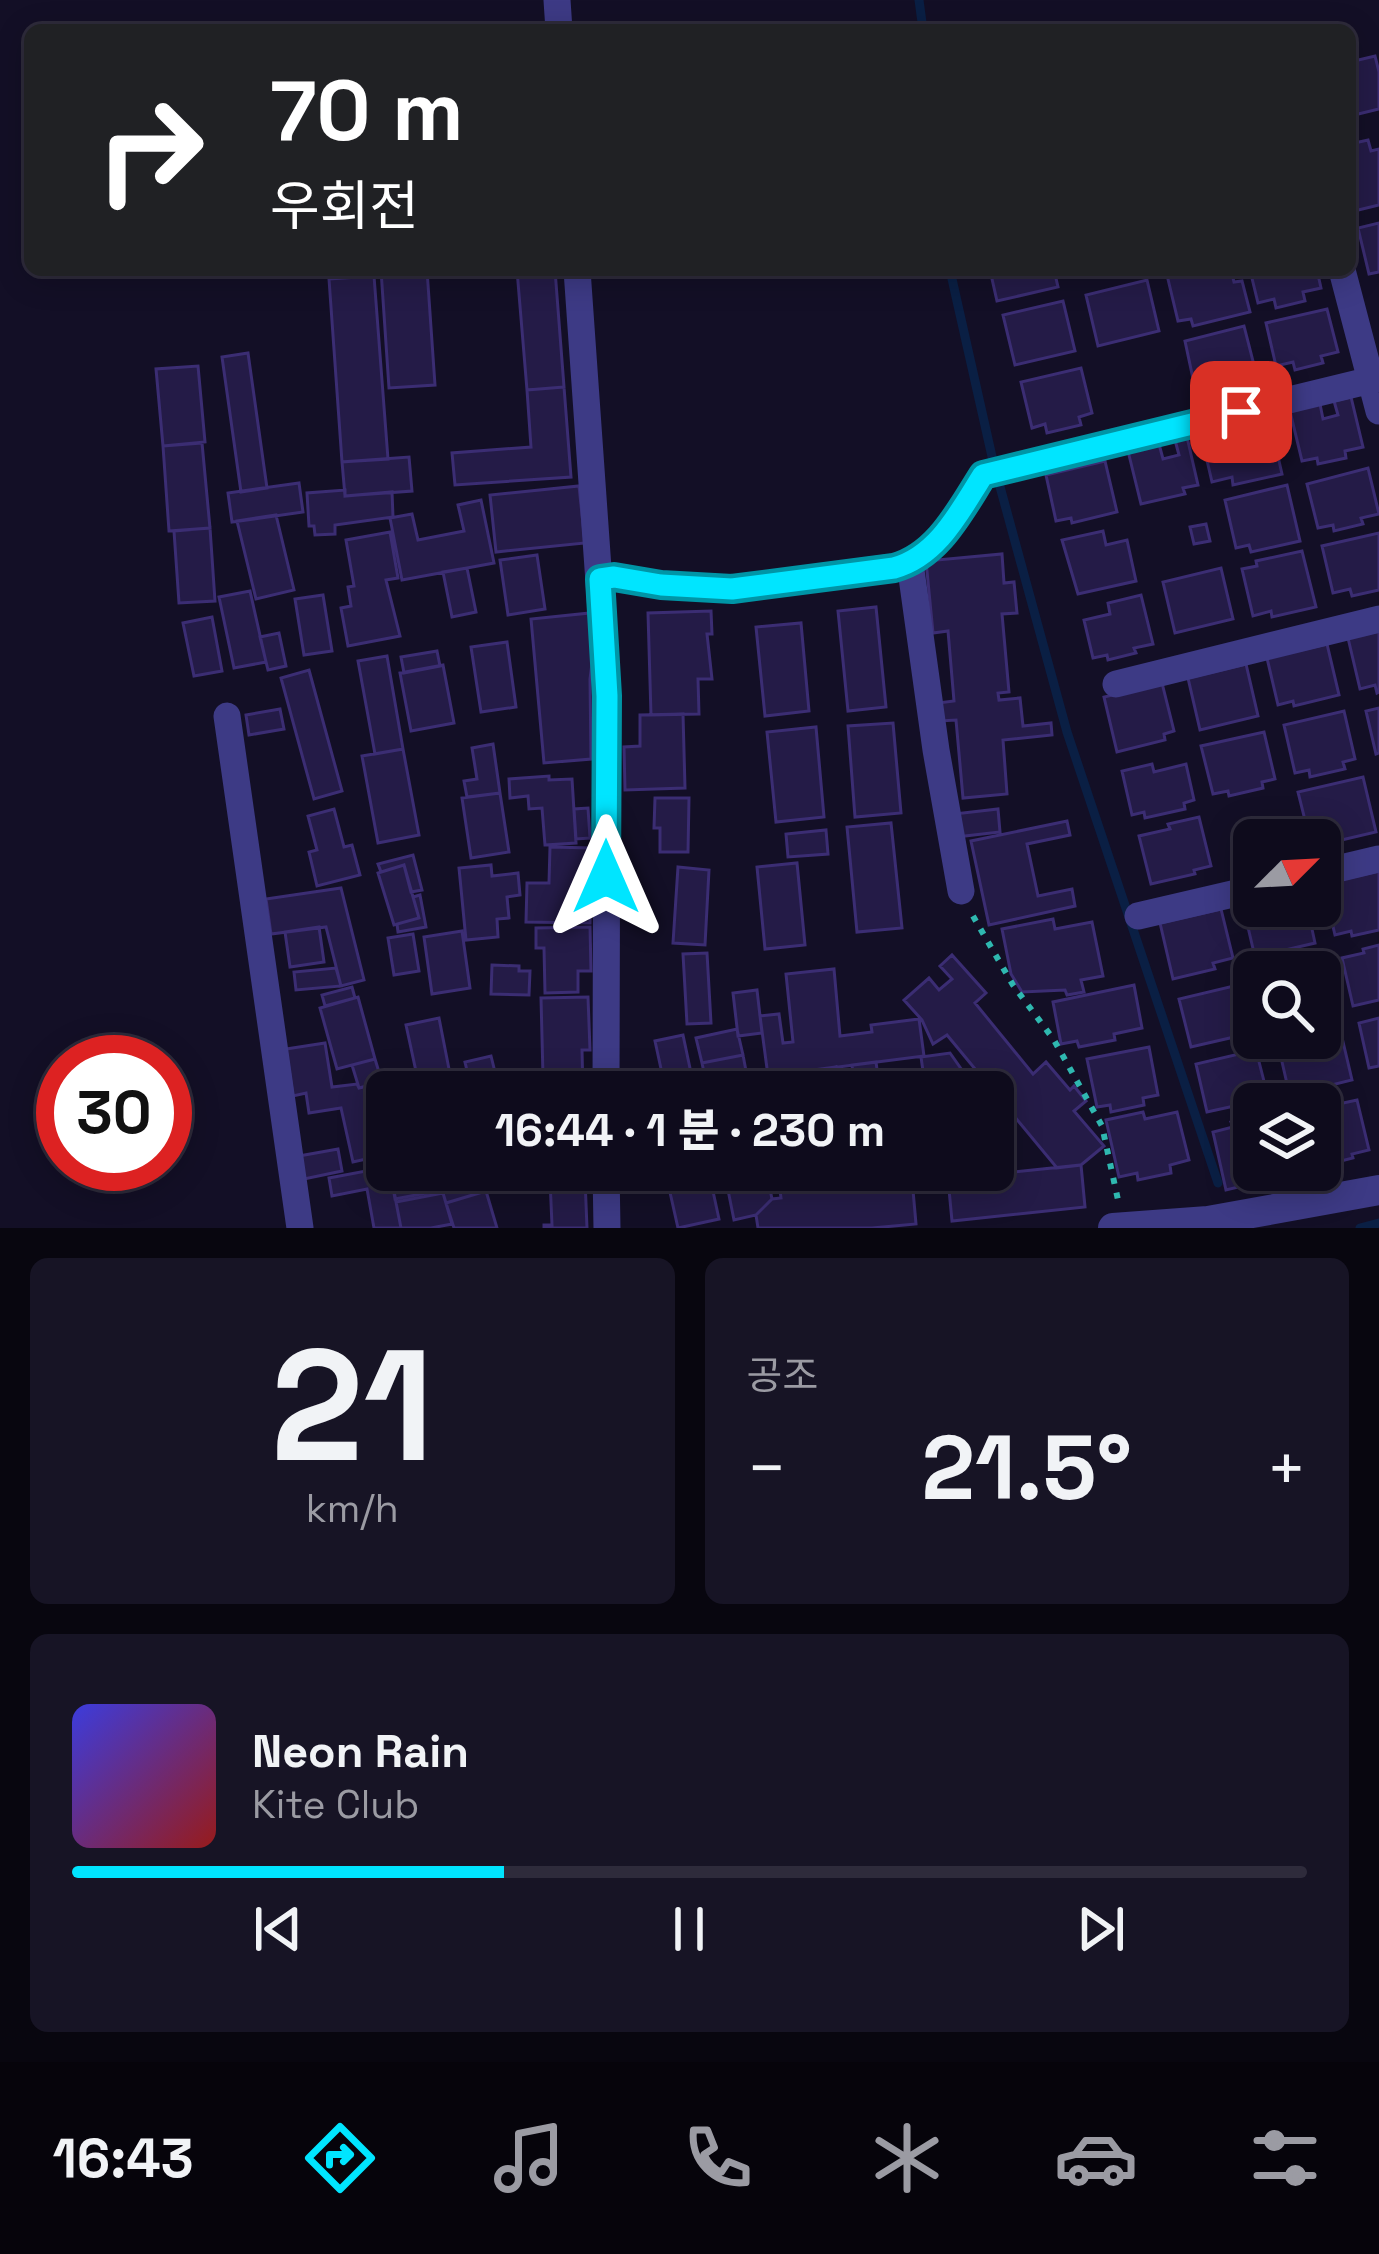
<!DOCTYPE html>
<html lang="ko">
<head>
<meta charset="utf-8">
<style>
  :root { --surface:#0e0b1c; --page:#171425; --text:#f1f3f6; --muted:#9b9ba3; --line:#2e2b3b; --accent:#00e5ff }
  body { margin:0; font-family:"Space Grotesk","Noto Sans KR",sans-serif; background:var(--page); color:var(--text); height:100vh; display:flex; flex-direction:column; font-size:45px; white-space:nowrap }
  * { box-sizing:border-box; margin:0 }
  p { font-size:39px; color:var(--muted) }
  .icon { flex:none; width:66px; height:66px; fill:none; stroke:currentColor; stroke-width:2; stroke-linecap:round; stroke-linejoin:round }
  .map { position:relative; height:1228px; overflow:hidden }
  .side { display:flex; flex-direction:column; gap:30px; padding:30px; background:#08060f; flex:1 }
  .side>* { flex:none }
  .banner { position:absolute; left:24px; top:24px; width:1332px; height:252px; border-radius:18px; box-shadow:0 6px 30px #0003,0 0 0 3px var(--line); background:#202124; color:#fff; overflow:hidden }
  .needle { width:78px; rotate:66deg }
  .buttons { position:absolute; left:1233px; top:819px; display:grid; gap:24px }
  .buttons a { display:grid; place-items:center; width:108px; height:108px; border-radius:18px; background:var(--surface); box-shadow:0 6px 30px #0003,0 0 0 3px var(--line); font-size:60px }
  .speed { position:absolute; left:36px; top:1035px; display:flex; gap:24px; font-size:60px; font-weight:700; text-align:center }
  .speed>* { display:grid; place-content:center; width:156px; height:156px; border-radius:50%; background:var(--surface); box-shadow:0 6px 30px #0003,0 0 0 3px var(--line); line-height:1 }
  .speed .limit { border:18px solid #d22; background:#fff; color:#111 }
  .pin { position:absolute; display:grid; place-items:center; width:102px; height:102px; color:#fff; margin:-51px; border-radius:24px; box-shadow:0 6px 18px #0006 }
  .me { position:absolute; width:132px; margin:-66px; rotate:0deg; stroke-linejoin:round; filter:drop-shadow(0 0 9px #0008) }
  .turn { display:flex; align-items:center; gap:42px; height:252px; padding:0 48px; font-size:54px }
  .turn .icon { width:156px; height:156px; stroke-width:2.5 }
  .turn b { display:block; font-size:84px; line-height:102px }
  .big { font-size:90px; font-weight:800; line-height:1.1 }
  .side .card { flex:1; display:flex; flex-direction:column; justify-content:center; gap:18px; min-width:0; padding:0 42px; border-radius:18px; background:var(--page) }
  .side .dial { align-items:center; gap:0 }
  .dial b { font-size:156px; line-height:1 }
  .song { display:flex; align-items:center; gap:36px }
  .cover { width:144px; height:144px; border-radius:18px; background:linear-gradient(135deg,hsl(240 70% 55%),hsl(0 70% 35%)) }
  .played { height:12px; border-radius:6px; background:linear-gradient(90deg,var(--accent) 35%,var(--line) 35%) }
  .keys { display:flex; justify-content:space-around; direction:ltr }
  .heat { display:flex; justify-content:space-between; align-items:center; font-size:66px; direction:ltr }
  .side .tiles { flex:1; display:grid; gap:30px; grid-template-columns:1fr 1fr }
  .card:last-child { grid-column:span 2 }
  .trip { position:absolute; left:366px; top:1071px; width:648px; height:120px; border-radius:18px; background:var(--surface); box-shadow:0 6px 30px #0003,0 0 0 3px var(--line); font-weight:800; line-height:120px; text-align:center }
  .dock { display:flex; height:192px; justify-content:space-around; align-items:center; background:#06040b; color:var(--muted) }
  .dock .icon { width:84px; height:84px }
  .dock .active { color:var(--accent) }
  .dock b { font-size:54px; color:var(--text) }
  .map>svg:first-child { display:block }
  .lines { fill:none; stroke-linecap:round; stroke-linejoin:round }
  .stream { stroke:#0a1f44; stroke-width:9 }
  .building { fill:#241b47; stroke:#3b2d73; stroke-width:3 }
  .path { stroke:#2fb8b0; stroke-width:6; stroke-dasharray:6 9; stroke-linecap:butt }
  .minor { stroke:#3d3a85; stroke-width:27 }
  .tertiary { stroke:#3d3a85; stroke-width:30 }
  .route-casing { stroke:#0095a6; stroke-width:30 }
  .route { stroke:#00e5ff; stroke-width:21 }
</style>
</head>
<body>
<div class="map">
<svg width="1379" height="1228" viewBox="0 0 1379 1228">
  <rect width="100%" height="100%" fill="#130f26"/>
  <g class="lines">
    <path class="stream" d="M 919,0 L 923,30
      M 950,270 L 993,461 L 1067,732 L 1218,1183
      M 1360,1228 L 1379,1223"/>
  </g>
  <path class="building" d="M 1375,56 L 1379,72 L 1379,109 L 1350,116 L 1350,62 Z
    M 1368,140 L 1371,151 L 1379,149 L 1379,205 L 1350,212 L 1350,144 Z
    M 1379,223 L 1379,272 L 1369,274 L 1358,228 Z
    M 381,270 L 427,270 L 435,385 L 389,388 Z
    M 517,270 L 555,270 L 564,387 L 527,390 Z
    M 990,270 L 1054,270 L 1058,287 L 997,301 Z
    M 1191,270 L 1231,270 L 1234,282 L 1242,281 L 1250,312 L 1193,326 L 1191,319 L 1178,321 L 1167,275 Z
    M 1250,270 L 1317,270 L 1321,288 L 1303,292 L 1305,301 L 1276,308 L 1274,299 L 1258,303 Z
    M 374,276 L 388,459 L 342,462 L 329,279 Z
    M 1147,280 L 1159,331 L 1098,346 L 1086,295 Z
    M 1063,301 L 1075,351 L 1015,365 L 1003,315 Z
    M 1327,309 L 1338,352 L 1321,356 L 1323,363 L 1295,370 L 1293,362 L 1276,366 L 1266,323 Z
    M 1244,326 L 1256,373 L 1239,377 L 1240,383 L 1210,390 L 1209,384 L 1195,388 L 1185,341 Z
    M 248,353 L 267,488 L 241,492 L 222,357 Z
    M 198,366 L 205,442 L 163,446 L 156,369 Z
    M 1081,368 L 1092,413 L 1079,417 L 1081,425 L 1047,433 L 1045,424 L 1032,428 L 1021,382 Z
    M 564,387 L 571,477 L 455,485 L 452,453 L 531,447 L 527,390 Z
    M 1351,397 L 1363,447 L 1345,451 L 1346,458 L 1318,464 L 1317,458 L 1302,461 L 1290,411 L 1320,404 L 1323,419 L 1338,415 L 1334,401 Z
    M 1269,417 L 1282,474 L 1233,485 L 1232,477 L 1212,482 L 1203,443 L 1210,441 L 1208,431 Z
    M 1187,437 L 1198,485 L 1183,488 L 1185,494 L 1141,504 L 1128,451 L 1159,444 L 1163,459 L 1179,455 L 1175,440 Z
    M 202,443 L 210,528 L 169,531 L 163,446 Z
    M 409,457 L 412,491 L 345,496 L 342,462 Z
    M 1105,461 L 1117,512 L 1072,523 L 1071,518 L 1056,521 L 1046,475 Z
    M 1368,468 L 1379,514 L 1361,518 L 1363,524 L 1334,531 L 1333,525 L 1318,528 L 1307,484 Z
    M 299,483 L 303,512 L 232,522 L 228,493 Z
    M 1287,485 L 1300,541 L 1251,552 L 1249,545 L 1236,548 L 1225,500 Z
    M 579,486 L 585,543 L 496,552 L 490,495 Z
    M 345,490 L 345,496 L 392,492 L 393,517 L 335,525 L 335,534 L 315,535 L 314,526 L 309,526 L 307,493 Z
    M 481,500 L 494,563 L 402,580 L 390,518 L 412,514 L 418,540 L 464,531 L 458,505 Z
    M 276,515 L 294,590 L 256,599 L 237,521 Z
    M 1206,524 L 1210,541 L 1194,544 L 1190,527 Z
    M 210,528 L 215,601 L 179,603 L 174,531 Z
    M 1103,531 L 1106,545 L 1127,540 L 1136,581 L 1078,594 L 1062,540 Z
    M 390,532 L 398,578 L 386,580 L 400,636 L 348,646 L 341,608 L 351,606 L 348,587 L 354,586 L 346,540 Z
    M 1379,533 L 1379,590 L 1352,596 L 1350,589 L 1333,593 L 1322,546 Z
    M 1302,551 L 1316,607 L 1272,617 L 1271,611 L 1253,616 L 1242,569 L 1257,566 L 1256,561 Z
    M 1002,554 L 1004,583 L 1014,582 L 1017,613 L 1002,614 L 1009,692 L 998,693 L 999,700 L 1020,698 L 1023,726 L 1051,723 L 1052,735 L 1003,740 L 1007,794 L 963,798 L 956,720 L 940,721 L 938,703 L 954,701 L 948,631 L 933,633 L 926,561 Z
    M 537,555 L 545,609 L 508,615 L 500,560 Z
    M 467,568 L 476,612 L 452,617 L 443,572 Z
    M 1221,568 L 1233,619 L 1175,633 L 1163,582 Z
    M 250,591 L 266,662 L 234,668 L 219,597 Z
    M 323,595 L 332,651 L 304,655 L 295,599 Z
    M 1141,595 L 1153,644 L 1134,648 L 1136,653 L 1108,660 L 1107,655 L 1093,658 L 1084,620 L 1110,614 L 1108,603 Z
    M 876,607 L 886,707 L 848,711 L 838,611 Z
    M 711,611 L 712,634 L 707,634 L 712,679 L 698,679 L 699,714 L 651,715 L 648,613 Z
    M 590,613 L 594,647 L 590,679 L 591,759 L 544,763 L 531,619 Z
    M 212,617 L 222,671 L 194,676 L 183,623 Z
    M 801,623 L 809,711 L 765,716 L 756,627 Z
    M 1379,631 L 1379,692 L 1377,693 L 1375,685 L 1360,689 L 1348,638 Z
    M 279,633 L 286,666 L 268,670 L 260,637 Z
    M 507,642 L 516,707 L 481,712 L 471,647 Z
    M 1327,644 L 1339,695 L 1294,706 L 1293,701 L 1278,705 L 1267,658 Z
    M 437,651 L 440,666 L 404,673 L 401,657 Z
    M 387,656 L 403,749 L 375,754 L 358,661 Z
    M 1246,664 L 1258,716 L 1200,730 L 1188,678 Z
    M 443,665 L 454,723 L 411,731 L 400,673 Z
    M 309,670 L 342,791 L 314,799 L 281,678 Z
    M 1162,683 L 1174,731 L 1164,734 L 1165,740 L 1117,752 L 1104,697 Z
    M 1379,708 L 1379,753 L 1376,754 L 1366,711 Z
    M 280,709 L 284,729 L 249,735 L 246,715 Z
    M 1344,711 L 1355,759 L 1343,762 L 1345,769 L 1310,777 L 1309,770 L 1295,773 L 1284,725 Z
    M 683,714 L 685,788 L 625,790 L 624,747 L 640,746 L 640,715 Z
    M 893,723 L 901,813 L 855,817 L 848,726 Z
    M 816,727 L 824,817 L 776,822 L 767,732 Z
    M 1264,732 L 1275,779 L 1262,782 L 1263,788 L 1229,796 L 1228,791 L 1213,794 L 1201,746 Z
    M 493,744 L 500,793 L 467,797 L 464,781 L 477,779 L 472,748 Z
    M 403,749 L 419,835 L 378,843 L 362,756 Z
    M 1152,764 L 1154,772 L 1186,764 L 1194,800 L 1184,803 L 1185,809 L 1145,818 L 1144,812 L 1132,815 L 1122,771 Z
    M 549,776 L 549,780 L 572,779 L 576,843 L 545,845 L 542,808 L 529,809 L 528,796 L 510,798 L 509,779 Z
    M 1363,777 L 1376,832 L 1320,845 L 1320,840 L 1310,840 L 1298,792 Z
    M 500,793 L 509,852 L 471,858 L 462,798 Z
    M 655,798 L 689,798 L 688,852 L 660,852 L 660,828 L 654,828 Z
    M 588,808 L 590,838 L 576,839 L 574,809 Z
    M 334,809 L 344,847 L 352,845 L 360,875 L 317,886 L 309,852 L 317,850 L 308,816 Z
    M 998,809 L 1000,832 L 956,837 L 954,814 Z
    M 1199,817 L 1211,866 L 1194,870 L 1195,874 L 1151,884 L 1139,836 L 1170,829 L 1168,824 Z
    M 1067,821 L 1070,835 L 1027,844 L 1038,896 L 1072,889 L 1075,906 L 989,925 L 971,841 Z
    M 891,823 L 902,928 L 857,932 L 847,827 Z
    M 1287,825 L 1290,840 L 1263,840 L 1261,831 Z
    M 826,830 L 828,854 L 788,857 L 786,834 Z
    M 550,847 L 592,848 L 590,923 L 526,922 L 527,883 L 549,883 Z
    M 413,855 L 422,890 L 411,892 L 404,865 L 381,872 L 378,864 Z
    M 797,863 L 805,945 L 765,949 L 757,867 Z
    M 404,865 L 419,918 L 394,925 L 378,873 Z
    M 491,865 L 492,876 L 518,873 L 520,895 L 507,897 L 509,918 L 497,919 L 498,937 L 466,940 L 459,868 Z
    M 678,867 L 709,870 L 705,945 L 673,943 Z
    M 1379,871 L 1379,930 L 1352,936 L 1351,931 L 1335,935 L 1323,884 Z
    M 341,888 L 364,980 L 341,986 L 326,927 L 271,934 L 266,899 Z
    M 420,895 L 426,927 L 398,932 L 397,924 L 419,918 L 413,897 Z
    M 1254,903 L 1254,906 L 1307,906 L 1315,943 L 1255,957 L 1243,906 Z
    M 1221,909 L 1233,958 L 1213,963 L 1215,969 L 1173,979 L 1160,923 Z
    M 1053,919 L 1055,929 L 1092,922 L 1103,976 L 1081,980 L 1084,992 L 1067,995 L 1065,990 L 1022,992 L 1011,974 L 1002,929 Z
    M 319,927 L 324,962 L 290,967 L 285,932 Z
    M 590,927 L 591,971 L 578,971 L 578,992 L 545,993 L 544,948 L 536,948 L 536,928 Z
    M 462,931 L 470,988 L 432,994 L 424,937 Z
    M 413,934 L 419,971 L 394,975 L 388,938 Z
    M 1379,945 L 1379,1000 L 1353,1006 L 1342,958 L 1364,953 L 1363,949 Z
    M 707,953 L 711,1023 L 687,1024 L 683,954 Z
    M 952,955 L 986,993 L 975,1003 L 1033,1074 L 1046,1062 L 1070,1090 L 1074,1086 L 1086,1101 L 1074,1111 L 1104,1146 L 1081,1165 L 1057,1168 L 947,1035 L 933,1044 L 922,1020 L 904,1000 L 929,978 L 939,990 L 952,979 L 940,966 Z
    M 1321,959 L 1334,1012 L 1320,1016 L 1320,972 L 1287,972 L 1291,971 L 1290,966 Z
    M 492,965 L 519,966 L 519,971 L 530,971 L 529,995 L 491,994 Z
    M 336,968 L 341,986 L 296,990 L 294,972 Z
    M 834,969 L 840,1036 L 872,1032 L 871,1025 L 919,1019 L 924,1056 L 768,1076 L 760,1016 L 779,1014 L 783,1043 L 793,1042 L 786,974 Z
    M 1242,984 L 1252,1028 L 1233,1032 L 1234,1037 L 1191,1047 L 1179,999 Z
    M 1134,985 L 1142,1028 L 1114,1034 L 1115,1040 L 1079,1047 L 1077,1041 L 1061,1044 L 1053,1002 Z
    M 352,987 L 355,998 L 325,1006 L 322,995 Z
    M 757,990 L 762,1033 L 738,1036 L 733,993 Z
    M 358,997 L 375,1059 L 337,1069 L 320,1008 Z
    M 588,997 L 590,1050 L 582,1050 L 583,1092 L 547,1092 L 546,1076 L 543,1076 L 541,998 Z
    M 439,1018 L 449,1069 L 417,1076 L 406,1025 Z
    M 1379,1018 L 1379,1066 L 1369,1068 L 1359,1023 Z
    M 737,1029 L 743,1055 L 702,1063 L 696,1038 Z
    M 1340,1029 L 1352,1080 L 1303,1092 L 1301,1085 L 1288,1088 L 1277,1040 L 1320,1038 L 1320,1034 Z
    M 683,1035 L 695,1092 L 666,1092 L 655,1041 Z
    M 325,1043 L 332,1087 L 357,1084 L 359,1088 L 368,1086 L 384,1155 L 353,1162 L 341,1108 L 309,1113 L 306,1093 L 293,1096 L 286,1049 Z
    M 1149,1047 L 1158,1095 L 1143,1098 L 1144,1105 L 1111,1112 L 1110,1105 L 1097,1107 L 1087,1059 Z
    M 1256,1050 L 1267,1093 L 1256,1096 L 1257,1101 L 1207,1112 L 1196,1064 Z
    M 950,1053 L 976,1090 L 976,1092 L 926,1092 L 921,1057 Z
    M 743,1055 L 750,1092 L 708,1092 L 702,1063 Z
    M 491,1056 L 500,1092 L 472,1092 L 465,1062 Z
    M 375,1059 L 382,1082 L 359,1088 L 352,1065 Z
    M 876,1062 L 880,1092 L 855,1092 L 852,1065 Z
    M 836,1067 L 839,1092 L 816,1092 L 813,1070 Z
    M 796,1072 L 798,1092 L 775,1092 L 773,1075 Z
    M 406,1082 L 409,1092 L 387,1092 L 387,1124 L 377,1091 Z
    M 1357,1100 L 1369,1150 L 1352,1154 L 1353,1158 L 1321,1166 L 1320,1108 Z
    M 1143,1112 L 1145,1119 L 1177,1112 L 1189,1160 L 1170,1165 L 1171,1173 L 1138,1180 L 1137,1173 L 1119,1177 L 1106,1120 Z
    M 1254,1116 L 1254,1170 L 1288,1170 L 1289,1175 L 1226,1190 L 1213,1132 L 1233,1127 L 1231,1122 Z
    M 338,1149 L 342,1171 L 304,1179 L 299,1156 Z
    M 1081,1165 L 1085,1207 L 952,1221 L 948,1179 Z
    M 387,1167 L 390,1170 L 401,1228 L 374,1228 L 367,1189 L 332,1196 L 329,1178 Z
    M 390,1170 L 480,1170 L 486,1191 L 446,1203 L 442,1190 L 395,1199 Z
    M 557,1170 L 585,1170 L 585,1179 L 557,1180 Z
    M 665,1170 L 699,1170 L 702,1184 L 711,1182 L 719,1219 L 678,1228 Z
    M 724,1170 L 766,1170 L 772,1199 L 756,1215 L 734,1220 Z
    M 585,1179 L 587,1228 L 544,1228 L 544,1225 L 552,1225 L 550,1180 Z
    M 912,1179 L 916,1224 L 872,1228 L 758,1228 L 756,1215 L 772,1199 L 781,1198 L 780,1190 Z
    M 486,1191 L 497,1228 L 454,1228 L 446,1203 Z
    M 443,1193 L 452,1224 L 431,1228 L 401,1228 L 396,1202 Z"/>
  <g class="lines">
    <path class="path" d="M 973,916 L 1013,985 L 1054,1040 L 1102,1126 L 1118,1200"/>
    <path class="minor" d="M 557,0 L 559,30
      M 577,270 L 607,696 L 606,1092
      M 1342,270 L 1379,411
      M 910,563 L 936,750 L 961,891
      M 600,579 L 614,577 L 661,585 L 732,589 L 894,567 C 938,556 961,511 983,475 L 1379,378
      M 1116,684 L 1379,619
      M 227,716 L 300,1228
      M 1320,873 L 1379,859
      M 1138,916 L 1254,889
      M 606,1170 L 607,1228"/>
    <path class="tertiary" d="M 1113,1228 L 1208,1221 L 1379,1190"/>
  </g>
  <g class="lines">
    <defs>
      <path id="route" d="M 606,877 L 607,696 L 600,579 L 614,577 L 661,585 L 732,589 L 894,568 C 938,556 960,511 983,475 L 1241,412"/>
    </defs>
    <use href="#route" class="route-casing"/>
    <use href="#route" class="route"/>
  </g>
</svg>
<div class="buttons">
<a><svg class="needle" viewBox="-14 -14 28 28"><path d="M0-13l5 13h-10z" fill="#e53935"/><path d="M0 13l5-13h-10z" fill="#9b9ba3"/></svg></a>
<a><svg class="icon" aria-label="search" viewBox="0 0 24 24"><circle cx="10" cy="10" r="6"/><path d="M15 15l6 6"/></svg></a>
<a><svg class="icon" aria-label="layers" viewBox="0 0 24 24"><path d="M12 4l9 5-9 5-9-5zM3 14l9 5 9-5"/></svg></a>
</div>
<div class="speed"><div class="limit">30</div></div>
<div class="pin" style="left:1241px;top:412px;background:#d93025"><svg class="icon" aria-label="arrive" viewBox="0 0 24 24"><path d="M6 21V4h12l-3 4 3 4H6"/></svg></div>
<svg class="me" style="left:606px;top:877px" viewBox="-20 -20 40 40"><path d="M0-17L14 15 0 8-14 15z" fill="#00e5ff" stroke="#fff" stroke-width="4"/></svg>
<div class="trip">16:44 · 1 분 · 230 m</div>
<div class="banner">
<div class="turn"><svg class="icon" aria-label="right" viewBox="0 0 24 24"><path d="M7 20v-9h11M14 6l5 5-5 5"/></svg><div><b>70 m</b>우회전</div></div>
</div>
</div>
<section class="side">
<div class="tiles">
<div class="card dial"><b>21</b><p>km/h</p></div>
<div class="card"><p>공조</p>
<div class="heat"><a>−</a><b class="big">21.5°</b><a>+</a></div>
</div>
<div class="card">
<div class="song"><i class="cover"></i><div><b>Neon Rain</b><p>Kite Club</p></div></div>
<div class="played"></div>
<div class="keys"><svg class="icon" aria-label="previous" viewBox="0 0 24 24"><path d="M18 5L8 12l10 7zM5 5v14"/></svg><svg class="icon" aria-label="pause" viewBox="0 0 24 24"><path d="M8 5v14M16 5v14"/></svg><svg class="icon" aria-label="next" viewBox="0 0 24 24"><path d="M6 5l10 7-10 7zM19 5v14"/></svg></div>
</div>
</div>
</section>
<nav class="dock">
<b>16:43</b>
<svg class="icon active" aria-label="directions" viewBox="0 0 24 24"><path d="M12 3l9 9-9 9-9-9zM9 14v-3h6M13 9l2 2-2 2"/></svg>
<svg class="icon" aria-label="music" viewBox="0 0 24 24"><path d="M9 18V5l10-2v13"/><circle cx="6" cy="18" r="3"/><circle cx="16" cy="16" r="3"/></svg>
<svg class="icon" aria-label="phone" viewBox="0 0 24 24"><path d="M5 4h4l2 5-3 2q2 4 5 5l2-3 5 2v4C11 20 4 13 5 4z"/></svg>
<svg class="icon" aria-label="climate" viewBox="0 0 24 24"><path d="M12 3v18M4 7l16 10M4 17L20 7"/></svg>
<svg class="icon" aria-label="car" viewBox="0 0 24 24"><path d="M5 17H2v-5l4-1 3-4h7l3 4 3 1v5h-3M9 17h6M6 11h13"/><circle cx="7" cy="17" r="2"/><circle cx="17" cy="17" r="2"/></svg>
<svg class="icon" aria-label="filters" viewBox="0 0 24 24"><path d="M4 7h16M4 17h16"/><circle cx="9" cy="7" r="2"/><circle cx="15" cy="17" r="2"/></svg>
</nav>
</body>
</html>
